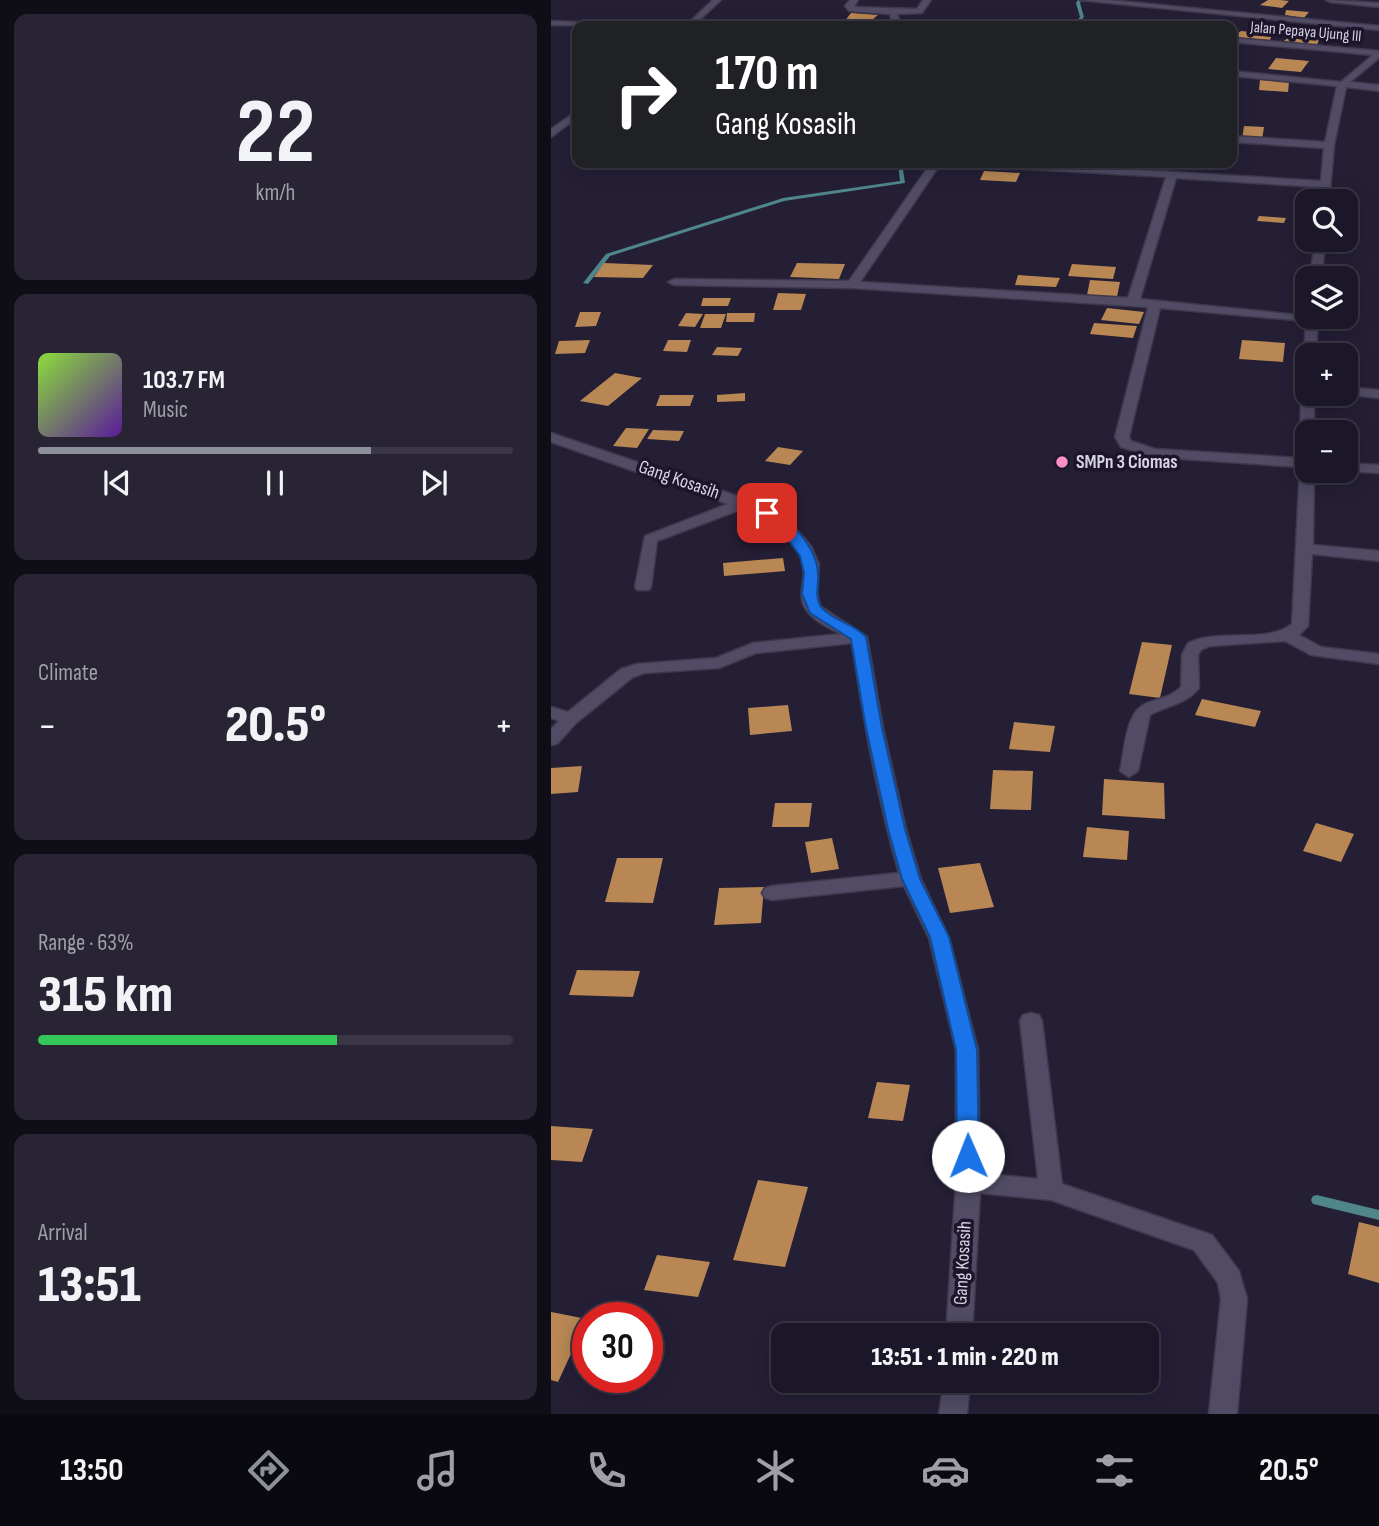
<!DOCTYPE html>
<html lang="en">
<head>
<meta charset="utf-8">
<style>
  :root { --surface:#1c1728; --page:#292434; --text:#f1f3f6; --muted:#a09fa8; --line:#3a3645; --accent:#8c9099 }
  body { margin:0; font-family:"Sofia Sans Condensed",sans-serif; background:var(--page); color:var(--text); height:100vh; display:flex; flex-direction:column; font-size:26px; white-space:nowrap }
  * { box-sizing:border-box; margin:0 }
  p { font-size:23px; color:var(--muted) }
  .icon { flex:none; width:38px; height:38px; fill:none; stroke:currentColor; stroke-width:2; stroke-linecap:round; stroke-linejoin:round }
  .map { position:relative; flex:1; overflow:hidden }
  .sheet { display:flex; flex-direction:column; gap:14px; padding:14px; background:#0f0d16; width:551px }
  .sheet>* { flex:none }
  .hud { position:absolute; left:21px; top:21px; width:665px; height:147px; border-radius:14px; box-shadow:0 4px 18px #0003,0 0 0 2px var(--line); background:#202124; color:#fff; overflow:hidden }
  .tools { position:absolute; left:744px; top:189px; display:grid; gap:14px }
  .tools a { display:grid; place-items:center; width:63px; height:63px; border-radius:14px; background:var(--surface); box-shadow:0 4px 18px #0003,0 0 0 2px var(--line); font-size:35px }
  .speed { position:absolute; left:21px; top:1302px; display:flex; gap:14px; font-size:35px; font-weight:700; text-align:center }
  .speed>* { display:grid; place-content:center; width:91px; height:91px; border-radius:50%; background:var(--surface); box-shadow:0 4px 18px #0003,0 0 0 2px var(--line); line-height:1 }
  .speed .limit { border:10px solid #d22; background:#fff; color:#111 }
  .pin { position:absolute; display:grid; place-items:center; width:60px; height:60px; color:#fff; margin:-30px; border-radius:14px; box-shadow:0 4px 10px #0006 }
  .me { position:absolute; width:77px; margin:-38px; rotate:359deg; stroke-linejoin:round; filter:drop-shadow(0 0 5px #0008) }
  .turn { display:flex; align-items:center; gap:24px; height:147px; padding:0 28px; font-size:32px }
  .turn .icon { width:91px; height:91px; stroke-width:2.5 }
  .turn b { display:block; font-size:49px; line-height:60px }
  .big { font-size:52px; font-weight:800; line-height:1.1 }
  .sheet .tile { flex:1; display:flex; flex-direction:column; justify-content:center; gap:10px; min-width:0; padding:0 24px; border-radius:14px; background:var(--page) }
  .sheet .dial { align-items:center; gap:0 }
  .dial b { font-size:91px; line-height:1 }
  .song { display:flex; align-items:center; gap:21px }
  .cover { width:84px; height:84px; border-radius:10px; background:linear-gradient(135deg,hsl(90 70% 55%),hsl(270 70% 35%)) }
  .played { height:7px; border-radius:4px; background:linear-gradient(90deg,var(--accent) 70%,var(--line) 70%) }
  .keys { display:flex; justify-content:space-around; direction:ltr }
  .heat { display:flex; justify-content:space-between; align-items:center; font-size:38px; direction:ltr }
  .charge { height:10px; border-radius:5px; background:linear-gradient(90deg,#34c759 63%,var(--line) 0) }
  .trip { position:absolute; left:220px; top:1323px; width:388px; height:70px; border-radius:14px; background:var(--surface); box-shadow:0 4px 18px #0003,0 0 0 2px var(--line); font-weight:800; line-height:70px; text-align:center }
  .tabs { display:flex; height:112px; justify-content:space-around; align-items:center; background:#0b0910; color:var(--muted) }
  .tabs .icon { width:49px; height:49px }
  .tabs .on { color:var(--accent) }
  .tabs b { font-size:32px; color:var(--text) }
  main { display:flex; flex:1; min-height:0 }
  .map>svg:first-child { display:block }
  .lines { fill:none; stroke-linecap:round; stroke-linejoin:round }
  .stream { fill:#4e868b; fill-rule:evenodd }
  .building { fill:#b88754 }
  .street-casing { stroke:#3e394c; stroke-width:3 }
  .street { fill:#514b65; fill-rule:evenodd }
  .route { fill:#1a73e8; stroke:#114b97; stroke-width:2 }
  .poi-dot { fill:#fa8fc7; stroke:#1c152b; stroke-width:2.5 }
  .labels { text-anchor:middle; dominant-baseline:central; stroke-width:7; stroke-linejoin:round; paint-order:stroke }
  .far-street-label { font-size:16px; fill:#d6d3e2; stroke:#1c152b }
  .poi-label { font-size:19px; font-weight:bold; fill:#d6d3e2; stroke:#1c152b; text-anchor:start }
  .street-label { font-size:19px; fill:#d6d3e2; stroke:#1c152b }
</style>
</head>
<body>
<main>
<section class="sheet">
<div class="tile dial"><b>22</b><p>km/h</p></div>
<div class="tile">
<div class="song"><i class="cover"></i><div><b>103.7 FM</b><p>Music</p></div></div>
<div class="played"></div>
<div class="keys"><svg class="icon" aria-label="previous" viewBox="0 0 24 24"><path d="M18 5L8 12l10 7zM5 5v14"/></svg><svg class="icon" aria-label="pause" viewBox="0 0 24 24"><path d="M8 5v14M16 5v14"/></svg><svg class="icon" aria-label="next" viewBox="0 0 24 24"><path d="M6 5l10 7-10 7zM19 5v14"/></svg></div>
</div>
<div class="tile"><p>Climate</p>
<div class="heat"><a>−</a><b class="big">20.5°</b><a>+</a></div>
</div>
<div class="tile"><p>Range · 63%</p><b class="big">315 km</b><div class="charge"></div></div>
<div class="tile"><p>Arrival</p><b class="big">13:51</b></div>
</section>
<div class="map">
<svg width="828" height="1414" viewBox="0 0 828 1414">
  <rect width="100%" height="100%" fill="#251f36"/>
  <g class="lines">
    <path class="stream" d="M 527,0 L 531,0 L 529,3 L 533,17 L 525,26 L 521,26 L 529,17 L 525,3 Z
      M 347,163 L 351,163 L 354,183 L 233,201 L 59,256 L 37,284 L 32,283 L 55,254 L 232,198 L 349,181 Z
      M 766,1195 L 828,1210 L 828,1220 L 762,1204 L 760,1200 L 762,1196 Z"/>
  </g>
  <path class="building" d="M 717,0 L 729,0 L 738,1 L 731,8 L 709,5 Z
    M 735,10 L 758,12 L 753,18 L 734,15 Z
    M 300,13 L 327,15 L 317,23 L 293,22 Z
    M 727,23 L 746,27 L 740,32 L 719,29 Z
    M 690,31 L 721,34 L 719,40 L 682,37 Z
    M 739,36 L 768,39 L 766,45 L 733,41 Z
    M 725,58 L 758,61 L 750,72 L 717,69 Z
    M 709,80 L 738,82 L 737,92 L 708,90 Z
    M 693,126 L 713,127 L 711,140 L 691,139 Z
    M 433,171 L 469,173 L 465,182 L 429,180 Z
    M 708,216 L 735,218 L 733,223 L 706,221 Z
    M 53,263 L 102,265 L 92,278 L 43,277 Z
    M 246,263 L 294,264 L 288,279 L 239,277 Z
    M 521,264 L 565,267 L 562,279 L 517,276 Z
    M 467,275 L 509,278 L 505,287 L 464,285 Z
    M 539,280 L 569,282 L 566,297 L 536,295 Z
    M 227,293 L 255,294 L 250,310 L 222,310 Z
    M 152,298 L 180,298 L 177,306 L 150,306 Z
    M 556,308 L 593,312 L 588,324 L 550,320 Z
    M 29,312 L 50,312 L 45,326 L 24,327 Z
    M 135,313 L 152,314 L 144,327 L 127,326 Z
    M 176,313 L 204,313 L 203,322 L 175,322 Z
    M 154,314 L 175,314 L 170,328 L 149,328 Z
    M 543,323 L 586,326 L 582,338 L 539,334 Z
    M 39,340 L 34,353 L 4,354 L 8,341 Z
    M 117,340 L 140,340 L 136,352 L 112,351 Z
    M 691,340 L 734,343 L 732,362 L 688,359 Z
    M 166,347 L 191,348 L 187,356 L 161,355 Z
    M 64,373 L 91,378 L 57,406 L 29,401 Z
    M 194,393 L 194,401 L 166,402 L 166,395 Z
    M 109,395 L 143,395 L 139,406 L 105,406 Z
    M 75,428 L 98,429 L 86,448 L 62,446 Z
    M 102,430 L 133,431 L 128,441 L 96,439 Z
    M 227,447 L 252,451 L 239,465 L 214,461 Z
    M 232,558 L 234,571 L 173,576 L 172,563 Z
    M 591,642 L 621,645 L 609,698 L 578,694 Z
    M 651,699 L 710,711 L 704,727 L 644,715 Z
    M 237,705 L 241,731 L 199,735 L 197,708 Z
    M 463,722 L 504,726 L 499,752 L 458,749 Z
    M 31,766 L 27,792 L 0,794 L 0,768 Z
    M 442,770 L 482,771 L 480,810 L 439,809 Z
    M 553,779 L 613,783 L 614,819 L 551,815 Z
    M 224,803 L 261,803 L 258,827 L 221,827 Z
    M 765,823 L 803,834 L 790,862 L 752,851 Z
    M 536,827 L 578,831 L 576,860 L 532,857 Z
    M 281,838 L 288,869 L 260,873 L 254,842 Z
    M 66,858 L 112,858 L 102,903 L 54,902 Z
    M 429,863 L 443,907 L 399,913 L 387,868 Z
    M 213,887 L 210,923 L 163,925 L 168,888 Z
    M 26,970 L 89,971 L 82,997 L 18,995 Z
    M 326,1082 L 359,1085 L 352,1121 L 317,1118 Z
    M 0,1126 L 42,1129 L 31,1162 L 0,1160 Z
    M 207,1180 L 257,1187 L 234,1267 L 182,1260 Z
    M 808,1222 L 828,1227 L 828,1283 L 797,1274 Z
    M 106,1255 L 159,1262 L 147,1297 L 93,1290 Z
    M 0,1312 L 36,1319 L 7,1382 L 0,1380 Z"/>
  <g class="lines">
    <defs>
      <path id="street" d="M 162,0 L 170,0 L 142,26 L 134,26 Z
        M 299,0 L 307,0 L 303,7 L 366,9 L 372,0 L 380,0 L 371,13 L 346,14 L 348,19 L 342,26 L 334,26 L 340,19 L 339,14 L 298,11 L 294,6 Z
        M 529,0 L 557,0 L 828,26 L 828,30 Z
        M 775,0 L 828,3 L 828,7 L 779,2 Z
        M 0,21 L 75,24 L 79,26 L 0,25 Z
        M 681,38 L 828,51 L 828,58 L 799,82 L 828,85 L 828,91 L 795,87 L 783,145 L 778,201 L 768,201 L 769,187 L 625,178 L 589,299 L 767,317 L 765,355 L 756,355 L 756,358 L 753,355 L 755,321 L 609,308 L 578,437 L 580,441 L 604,449 L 749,458 L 750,394 L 756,390 L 756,394 L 763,394 L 763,432 L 756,432 L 756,471 L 763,471 L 762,545 L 828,551 L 828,561 L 761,554 L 757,626 L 748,635 L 770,647 L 828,654 L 828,664 L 760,655 L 734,641 L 659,646 L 650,650 L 647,655 L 648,688 C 634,705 617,705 599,715 L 587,771 L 578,777 L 569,771 C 574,750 574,711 596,703 C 609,698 620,697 630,687 L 631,655 L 637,643 C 670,628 716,644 741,624 L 749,467 L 602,457 L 570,447 L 564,437 L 597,307 L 301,288 L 123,285 L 117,282 L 123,279 L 298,281 L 380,163 L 390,163 L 309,282 L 577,298 L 615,177 L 427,166 L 422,163 L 471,163 L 770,181 L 773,148 L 681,142 L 681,136 L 774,142 L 786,86 L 681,76 L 681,71 L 790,82 L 822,55 L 681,42 Z
        M 26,111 L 26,118 L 0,137 L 0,129 Z
        M 764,240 L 774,240 L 771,278 L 759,278 Z
        M 794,387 L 828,390 L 828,398 L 789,394 L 794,394 Z
        M 0,433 L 198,500 L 229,515 L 244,528 L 260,546 L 268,564 L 266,593 L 269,606 L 316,637 L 332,728 L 355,829 L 370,879 L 398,938 L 427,1050 L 429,1173 L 487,1179 L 469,1021 L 472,1015 L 480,1013 L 488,1015 L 491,1021 L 511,1184 L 661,1235 L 688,1271 L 696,1299 L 686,1414 L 658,1414 L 670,1299 L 667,1283 L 643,1250 L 500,1200 L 429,1193 L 421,1335 L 395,1335 L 405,1182 L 405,1050 L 378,938 L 353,886 L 221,900 L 214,898 L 211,893 L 214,888 L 221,886 L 348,873 C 326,798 313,721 301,643 L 205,653 L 168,668 L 94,673 L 82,677 L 25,723 L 6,744 L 0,745 L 0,729 L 8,721 L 0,718 L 0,707 L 17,712 L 70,669 L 86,664 L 165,658 L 202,643 L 290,634 C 276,627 258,619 252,604 C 248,593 253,582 253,571 C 252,539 217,518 191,509 L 106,541 L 100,587 L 98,590 L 86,590 L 84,587 L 94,536 L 177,504 L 0,442 Z
        M 794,463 L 828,465 L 828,473 L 792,471 L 794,471 Z
        M 393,1381 L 419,1381 L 416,1414 L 388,1414 Z"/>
    </defs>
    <use href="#street" class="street-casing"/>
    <use href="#street" class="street"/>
  </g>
  <path class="route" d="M 216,509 C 239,516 267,550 267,575 C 268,586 263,596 270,607 C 280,620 304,624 315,637 L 331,728 L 354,829 L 369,879 L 398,937 L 426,1050 L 428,1156 L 424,1162 L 417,1164 L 409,1162 L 406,1156 L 405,1050 L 379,937 L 351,879 L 337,829 L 315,728 L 300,639 L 259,613 L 251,594 L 253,573 L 249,556 L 227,526 L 209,513 Z"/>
  <circle class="poi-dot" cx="511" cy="462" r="7"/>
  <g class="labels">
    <g class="far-street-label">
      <text transform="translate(755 32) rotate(5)">Jalan Pepaya Ujung III</text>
    </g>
    <g class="poi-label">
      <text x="525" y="462">SMPn 3 Ciomas</text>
    </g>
    <g class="street-label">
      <text transform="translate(128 480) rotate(19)">Gang Kosasih</text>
      <text transform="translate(412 1263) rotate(-87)">Gang Kosasih</text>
    </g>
  </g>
</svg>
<div class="tools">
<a><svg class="icon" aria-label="search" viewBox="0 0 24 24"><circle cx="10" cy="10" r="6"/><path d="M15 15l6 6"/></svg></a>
<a><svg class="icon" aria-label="layers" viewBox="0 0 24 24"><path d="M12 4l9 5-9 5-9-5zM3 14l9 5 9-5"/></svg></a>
<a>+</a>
<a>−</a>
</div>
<div class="speed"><div class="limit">30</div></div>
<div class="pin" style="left:216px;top:513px;background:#d93025"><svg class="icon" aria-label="arrive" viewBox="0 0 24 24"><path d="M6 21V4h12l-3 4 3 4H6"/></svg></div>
<svg class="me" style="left:417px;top:1156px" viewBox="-20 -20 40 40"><circle r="19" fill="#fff"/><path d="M0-13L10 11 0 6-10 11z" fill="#1a73e8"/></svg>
<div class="trip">13:51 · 1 min · 220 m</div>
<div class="hud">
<div class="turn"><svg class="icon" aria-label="right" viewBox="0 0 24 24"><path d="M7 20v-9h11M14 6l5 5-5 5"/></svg><div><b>170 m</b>Gang Kosasih</div></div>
</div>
</div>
</main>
<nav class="tabs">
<b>13:50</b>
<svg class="icon on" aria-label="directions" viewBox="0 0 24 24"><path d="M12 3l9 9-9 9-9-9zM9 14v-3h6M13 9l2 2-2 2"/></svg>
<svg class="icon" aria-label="music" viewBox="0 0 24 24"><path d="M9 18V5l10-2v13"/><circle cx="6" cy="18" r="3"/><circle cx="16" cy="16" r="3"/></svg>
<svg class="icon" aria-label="phone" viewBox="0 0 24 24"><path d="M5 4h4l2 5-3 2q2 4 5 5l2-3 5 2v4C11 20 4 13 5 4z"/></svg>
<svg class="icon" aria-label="climate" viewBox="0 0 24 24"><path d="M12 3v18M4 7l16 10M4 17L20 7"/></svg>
<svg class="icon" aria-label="car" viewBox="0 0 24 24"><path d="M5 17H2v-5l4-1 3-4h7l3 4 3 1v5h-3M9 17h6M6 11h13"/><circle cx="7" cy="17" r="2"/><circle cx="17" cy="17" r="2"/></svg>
<svg class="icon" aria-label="filters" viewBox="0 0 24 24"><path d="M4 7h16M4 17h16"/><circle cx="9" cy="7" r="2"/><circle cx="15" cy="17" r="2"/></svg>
<b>20.5°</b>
</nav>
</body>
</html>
